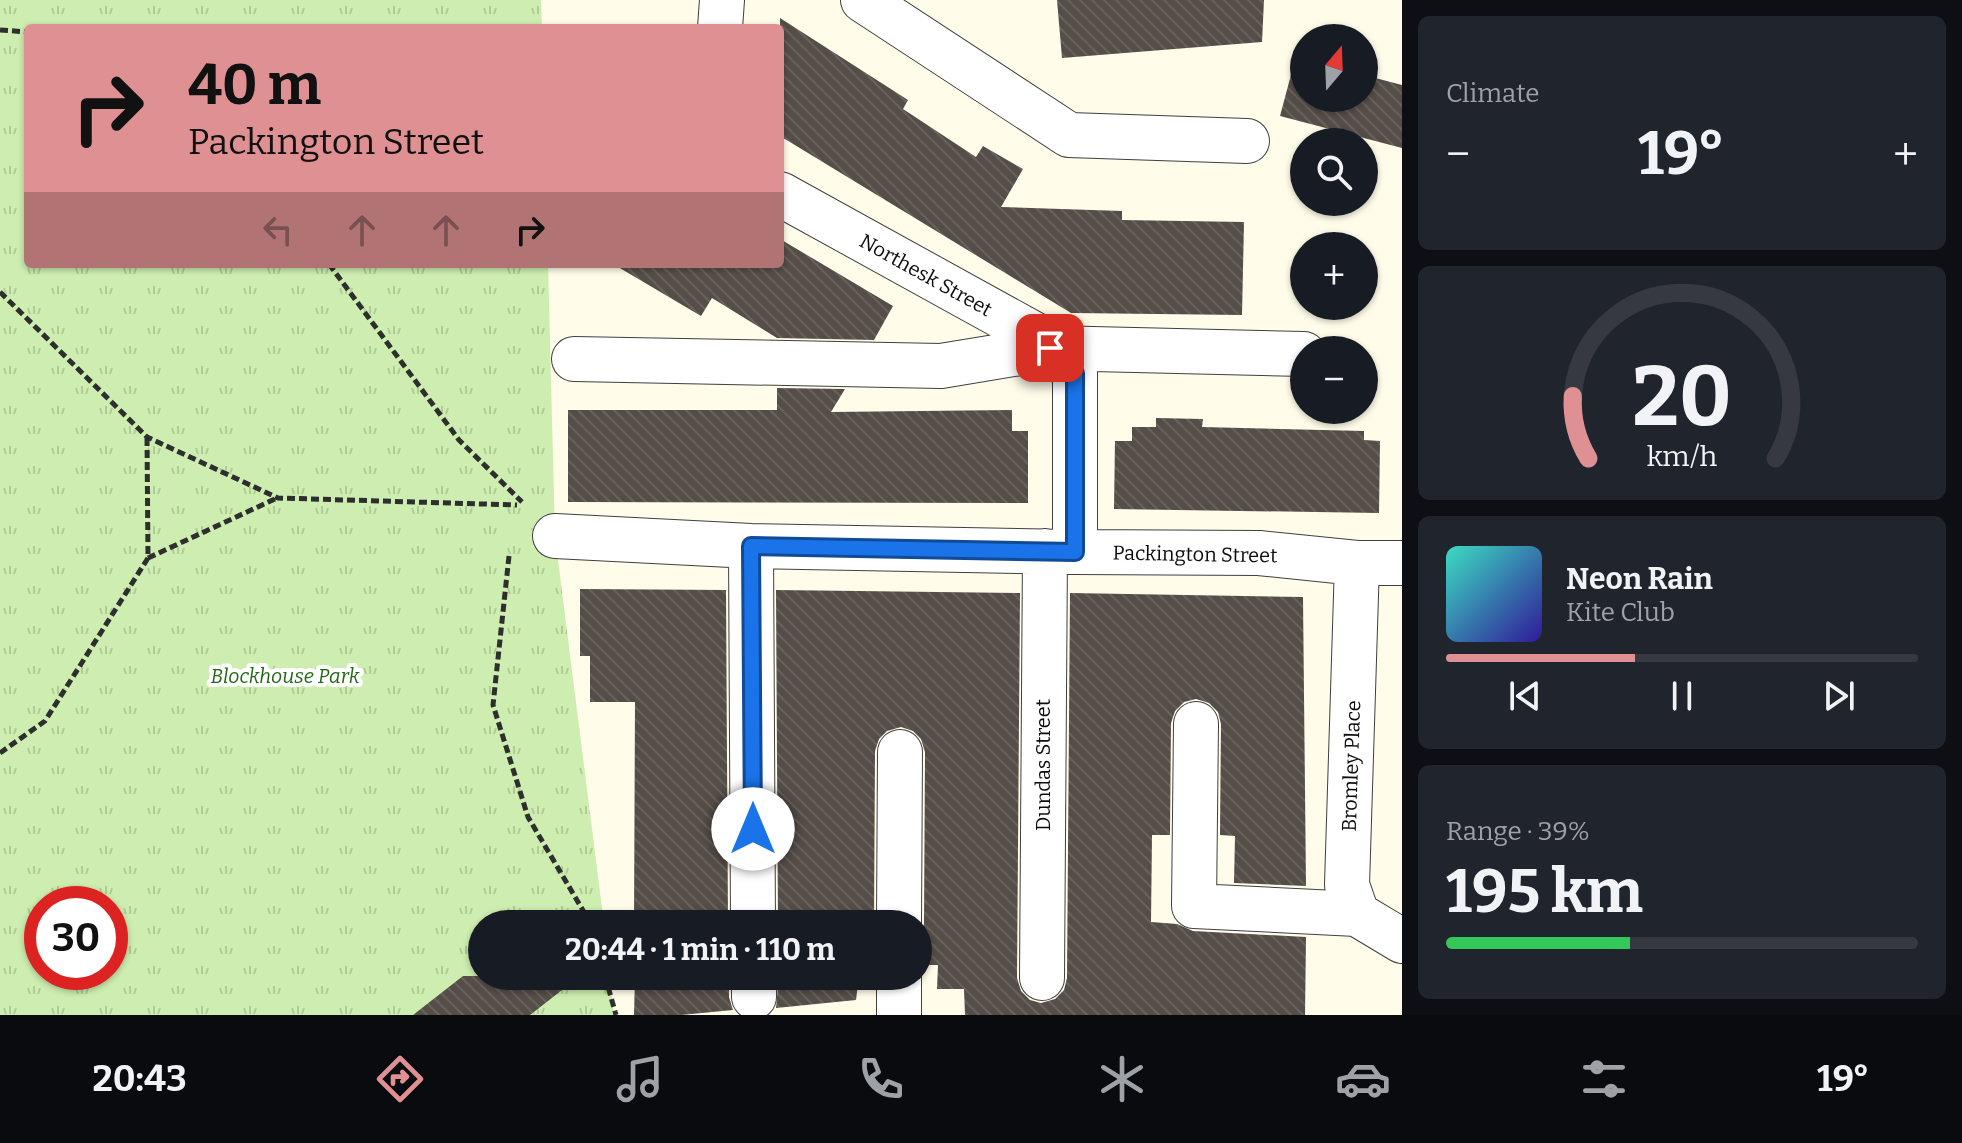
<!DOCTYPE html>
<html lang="en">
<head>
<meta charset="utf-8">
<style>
  :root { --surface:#171b24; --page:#20242c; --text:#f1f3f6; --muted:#9ea1a6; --line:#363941; --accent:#df9092 }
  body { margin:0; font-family:Bitter,serif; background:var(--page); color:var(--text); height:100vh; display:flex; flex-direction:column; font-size:30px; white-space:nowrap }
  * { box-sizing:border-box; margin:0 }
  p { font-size:26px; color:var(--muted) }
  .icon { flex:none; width:44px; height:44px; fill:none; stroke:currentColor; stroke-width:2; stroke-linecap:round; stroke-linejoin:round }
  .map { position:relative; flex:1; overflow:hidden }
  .side { display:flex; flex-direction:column; gap:16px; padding:16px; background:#0d0f14; width:560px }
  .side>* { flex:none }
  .hud { position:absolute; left:24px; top:24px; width:760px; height:244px; border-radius:8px; box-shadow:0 2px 6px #0004; background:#df9092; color:#111; overflow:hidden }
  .needle { width:52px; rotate:19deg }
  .controls { position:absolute; left:1290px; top:24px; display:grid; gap:16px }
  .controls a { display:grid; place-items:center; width:88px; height:88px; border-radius:50%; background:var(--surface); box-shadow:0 2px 6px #0004; font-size:40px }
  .speed { position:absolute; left:24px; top:886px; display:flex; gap:16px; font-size:40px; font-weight:700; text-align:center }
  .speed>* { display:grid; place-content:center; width:104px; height:104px; border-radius:50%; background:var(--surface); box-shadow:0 2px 6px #0004; line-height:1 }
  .speed .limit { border:12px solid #d22; background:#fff; color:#111 }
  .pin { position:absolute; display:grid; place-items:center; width:68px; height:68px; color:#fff; margin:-34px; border-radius:16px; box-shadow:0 4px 12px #0006 }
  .me { position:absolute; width:88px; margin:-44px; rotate:0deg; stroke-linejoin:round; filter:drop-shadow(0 0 6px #0008) }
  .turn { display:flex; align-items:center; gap:28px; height:168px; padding:0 32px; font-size:36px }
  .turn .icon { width:104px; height:104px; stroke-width:2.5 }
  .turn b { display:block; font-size:56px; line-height:68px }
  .lanes { display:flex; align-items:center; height:76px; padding:0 32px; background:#0003; justify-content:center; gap:40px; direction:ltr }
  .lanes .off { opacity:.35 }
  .big { font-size:60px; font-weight:700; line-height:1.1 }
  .side .tile { flex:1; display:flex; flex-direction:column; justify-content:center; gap:12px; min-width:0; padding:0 28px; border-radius:12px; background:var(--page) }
  .side .dial { align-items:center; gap:0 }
  .dial svg { height:208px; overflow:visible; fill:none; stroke:var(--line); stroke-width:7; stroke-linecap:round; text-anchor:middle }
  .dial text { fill:var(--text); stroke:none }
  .song { display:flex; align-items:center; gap:24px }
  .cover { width:96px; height:96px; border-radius:12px; background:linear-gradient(135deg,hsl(170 70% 55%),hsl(250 70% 35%)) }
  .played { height:8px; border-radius:4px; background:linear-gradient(90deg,var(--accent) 40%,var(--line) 40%) }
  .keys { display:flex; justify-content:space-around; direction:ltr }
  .heat { display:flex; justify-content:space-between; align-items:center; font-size:44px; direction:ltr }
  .charge { height:12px; border-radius:6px; background:linear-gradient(90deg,#34c759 39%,var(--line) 0) }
  .trip { position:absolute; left:468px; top:910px; width:464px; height:80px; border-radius:40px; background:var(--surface); box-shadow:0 2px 6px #0004; font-weight:700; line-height:80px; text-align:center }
  .menu { display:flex; height:128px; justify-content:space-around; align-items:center; background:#090b0e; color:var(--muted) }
  .menu .icon { width:56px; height:56px }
  .menu .on { color:var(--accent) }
  .menu b { font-size:36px; color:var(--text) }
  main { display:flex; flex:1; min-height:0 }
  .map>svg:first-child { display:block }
  .park { fill:url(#park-tufts); fill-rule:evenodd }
  .building { fill:url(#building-back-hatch) }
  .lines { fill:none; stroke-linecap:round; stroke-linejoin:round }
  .minor-casing { stroke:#3f3f3f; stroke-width:46 }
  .path { stroke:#2e2e2e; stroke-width:5; stroke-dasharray:8 4; stroke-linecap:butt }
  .minor { stroke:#fff; stroke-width:44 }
  .route-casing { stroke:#114b97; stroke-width:20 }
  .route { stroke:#1a73e8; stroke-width:14 }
  .labels { text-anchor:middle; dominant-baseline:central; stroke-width:8; stroke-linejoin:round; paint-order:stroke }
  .street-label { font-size:20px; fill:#0c0c0c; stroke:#fff }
  .park-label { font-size:20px; font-style:italic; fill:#246916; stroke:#fff }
</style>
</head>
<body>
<main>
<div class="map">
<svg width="1402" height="1015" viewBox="0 0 1402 1015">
  <defs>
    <pattern id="park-tufts" width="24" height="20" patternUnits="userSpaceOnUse" patternTransform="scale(2)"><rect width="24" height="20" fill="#cdeeb0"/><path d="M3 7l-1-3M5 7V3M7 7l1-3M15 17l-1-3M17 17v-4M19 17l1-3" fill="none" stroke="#afcb96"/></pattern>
    <pattern id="building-back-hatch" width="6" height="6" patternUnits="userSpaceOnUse" patternTransform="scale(2)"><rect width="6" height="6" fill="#554d47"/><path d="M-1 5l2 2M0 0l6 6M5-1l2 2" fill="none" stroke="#68625d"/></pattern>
  </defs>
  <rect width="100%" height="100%" fill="#fffcea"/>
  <path class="park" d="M 0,0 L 541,0 L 542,28 L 28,28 L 28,264 L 548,264 L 555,536 L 604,924 L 482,924 L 482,976 L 610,976 L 614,1015 L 0,1015 ZM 42,904 L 110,904 L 110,972 L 42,972 Z"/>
  <path class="building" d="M 1057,0 L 1264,0 L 1262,42 L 1062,58 Z
    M 780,18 L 908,100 L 903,109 L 976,157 L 983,146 L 1023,169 L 1001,207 L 1122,211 L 1122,220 L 1244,222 L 1242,315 L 1071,313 L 780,136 Z
    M 1296,56 L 1304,59 L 1304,98 L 1364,98 L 1364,75 L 1402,85 L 1402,148 L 1280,116 Z
    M 780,239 L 893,306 L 874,340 L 777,338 L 712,298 L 701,316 L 613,264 L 780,264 Z
    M 777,388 L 845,389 L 831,412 L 1012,410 L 1012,431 L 1028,431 L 1028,503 L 568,502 L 568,410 L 777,410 Z
    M 1156,418 L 1203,419 L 1202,427 L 1364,431 L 1364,440 L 1380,441 L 1379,513 L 1114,509 L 1115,441 L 1132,441 L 1132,427 L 1156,427 Z
    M 580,589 L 726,590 L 728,924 L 634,924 L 635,702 L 590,702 L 590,656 L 580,656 Z
    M 776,590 L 1020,593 L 1017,978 L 1021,991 L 1030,1000 L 1041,1003 L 1055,999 L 1064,990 L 1067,978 L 1070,593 L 1303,597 L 1306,886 L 1234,883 L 1235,836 L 1220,835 L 1221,724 L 1218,712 L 1209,703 L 1196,699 L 1184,702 L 1175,711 L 1171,723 L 1170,835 L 1152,835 L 1151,922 L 1177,924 L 1193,931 L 1306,937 L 1305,1015 L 965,1015 L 964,989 L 937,989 L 938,965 L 921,965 L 918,961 L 918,939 L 924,924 L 925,752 L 921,739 L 913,731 L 901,727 L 887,731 L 879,739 L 875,751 L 874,924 L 778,924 Z
    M 463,976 L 580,976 L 530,1015 L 413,1015 Z
    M 635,976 L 729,976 L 729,997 L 733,1010 L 681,1015 L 634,1015 Z
    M 779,976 L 859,976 L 856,1000 L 776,1008 Z"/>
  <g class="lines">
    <defs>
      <path id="minor" d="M 863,0 L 1069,135 L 1247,141
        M 720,28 L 722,0
        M 780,194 L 1041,338 L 1075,373 L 1075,552
        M 574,359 L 941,366 L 1050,348 L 1304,354
        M 555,536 L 751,546 L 1075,552 L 1259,553 L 1357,563 L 1402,563
        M 751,546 L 753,924
        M 1357,563 L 1347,885 L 1357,914 L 1402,941
        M 1196,724 L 1194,906 L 1357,914
        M 899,924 L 900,752
        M 754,976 L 754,997
        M 1042,978 L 1045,551
        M 899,1015 L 899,976"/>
    </defs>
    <use href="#minor" class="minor-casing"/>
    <path class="path" d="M 0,30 L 28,32
      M 329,264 L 459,440 L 522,502
      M 0,292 L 147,437 L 278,498 L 517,505
      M 509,556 L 493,705 L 528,817 L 591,924
      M 148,558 L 277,498
      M 0,753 L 45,721 L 148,558 L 147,437
      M 605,976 L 616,1015"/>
    <use href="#minor" class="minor"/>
  </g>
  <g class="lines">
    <defs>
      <path id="route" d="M 753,829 L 751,546 L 1075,552 L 1075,373 L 1050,348"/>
    </defs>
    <use href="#route" class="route-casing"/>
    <use href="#route" class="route"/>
  </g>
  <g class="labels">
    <g class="street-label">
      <text transform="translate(926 275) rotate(29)">Northesk Street</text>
      <text transform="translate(1195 554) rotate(1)">Packington Street</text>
      <text transform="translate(1043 765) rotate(-90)">Dundas Street</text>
      <text transform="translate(1351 766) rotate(-88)">Bromley Place</text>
    </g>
    <g class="park-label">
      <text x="285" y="676">Blockhouse Park</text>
    </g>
  </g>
</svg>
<div class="controls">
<a><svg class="needle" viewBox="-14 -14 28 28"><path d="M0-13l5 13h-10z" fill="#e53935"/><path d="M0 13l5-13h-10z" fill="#9ea1a6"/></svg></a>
<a><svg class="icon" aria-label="search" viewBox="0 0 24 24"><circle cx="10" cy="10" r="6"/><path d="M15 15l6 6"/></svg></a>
<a>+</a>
<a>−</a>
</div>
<div class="speed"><div class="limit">30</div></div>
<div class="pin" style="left:1050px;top:348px;background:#d93025"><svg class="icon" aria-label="arrive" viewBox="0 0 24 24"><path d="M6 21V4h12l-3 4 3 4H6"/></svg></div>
<svg class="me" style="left:753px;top:829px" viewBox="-20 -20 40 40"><circle r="19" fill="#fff"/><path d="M0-13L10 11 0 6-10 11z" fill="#1a73e8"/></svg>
<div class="trip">20:44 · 1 min · 110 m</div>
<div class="hud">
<div class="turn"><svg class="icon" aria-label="right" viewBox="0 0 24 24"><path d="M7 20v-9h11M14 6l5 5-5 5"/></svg><div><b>40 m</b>Packington Street</div></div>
<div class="lanes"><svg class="icon off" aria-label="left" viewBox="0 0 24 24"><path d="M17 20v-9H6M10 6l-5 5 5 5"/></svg><svg class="icon off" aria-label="ahead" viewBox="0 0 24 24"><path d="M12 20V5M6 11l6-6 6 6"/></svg><svg class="icon off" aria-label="ahead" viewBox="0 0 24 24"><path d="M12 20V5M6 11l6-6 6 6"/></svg><svg class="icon" aria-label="right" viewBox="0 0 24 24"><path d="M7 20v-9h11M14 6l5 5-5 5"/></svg></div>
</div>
</div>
<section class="side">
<div class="tile"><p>Climate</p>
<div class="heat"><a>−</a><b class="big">19°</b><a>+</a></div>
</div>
<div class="tile dial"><svg viewBox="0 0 100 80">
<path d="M14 69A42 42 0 1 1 86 69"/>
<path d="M14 69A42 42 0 0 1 8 45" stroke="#df9092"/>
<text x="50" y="56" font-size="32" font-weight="700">20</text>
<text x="50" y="72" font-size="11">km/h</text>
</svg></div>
<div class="tile">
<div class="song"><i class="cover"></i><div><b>Neon Rain</b><p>Kite Club</p></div></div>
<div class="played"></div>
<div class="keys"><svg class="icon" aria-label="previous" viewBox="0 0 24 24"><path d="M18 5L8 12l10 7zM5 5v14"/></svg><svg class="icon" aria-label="pause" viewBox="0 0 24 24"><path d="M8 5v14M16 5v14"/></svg><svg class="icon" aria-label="next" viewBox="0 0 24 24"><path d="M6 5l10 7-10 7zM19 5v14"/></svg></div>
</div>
<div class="tile"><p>Range · 39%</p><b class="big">195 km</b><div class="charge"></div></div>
</section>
</main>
<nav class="menu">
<b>20:43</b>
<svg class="icon on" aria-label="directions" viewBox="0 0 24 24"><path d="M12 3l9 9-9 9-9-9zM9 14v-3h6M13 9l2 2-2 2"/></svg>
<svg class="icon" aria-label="music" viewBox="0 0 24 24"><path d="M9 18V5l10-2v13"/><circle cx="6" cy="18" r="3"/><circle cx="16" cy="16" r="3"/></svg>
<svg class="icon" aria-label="phone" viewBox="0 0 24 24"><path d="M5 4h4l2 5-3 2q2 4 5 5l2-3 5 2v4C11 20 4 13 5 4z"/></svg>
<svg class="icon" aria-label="climate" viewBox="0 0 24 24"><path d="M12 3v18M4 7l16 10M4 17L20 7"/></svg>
<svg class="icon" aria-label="car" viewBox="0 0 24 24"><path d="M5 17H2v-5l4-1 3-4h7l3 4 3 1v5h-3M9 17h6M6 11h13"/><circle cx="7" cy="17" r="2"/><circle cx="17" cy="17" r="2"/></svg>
<svg class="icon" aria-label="filters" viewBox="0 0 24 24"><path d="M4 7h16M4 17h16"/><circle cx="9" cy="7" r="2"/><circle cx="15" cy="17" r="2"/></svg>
<b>19°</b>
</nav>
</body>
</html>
